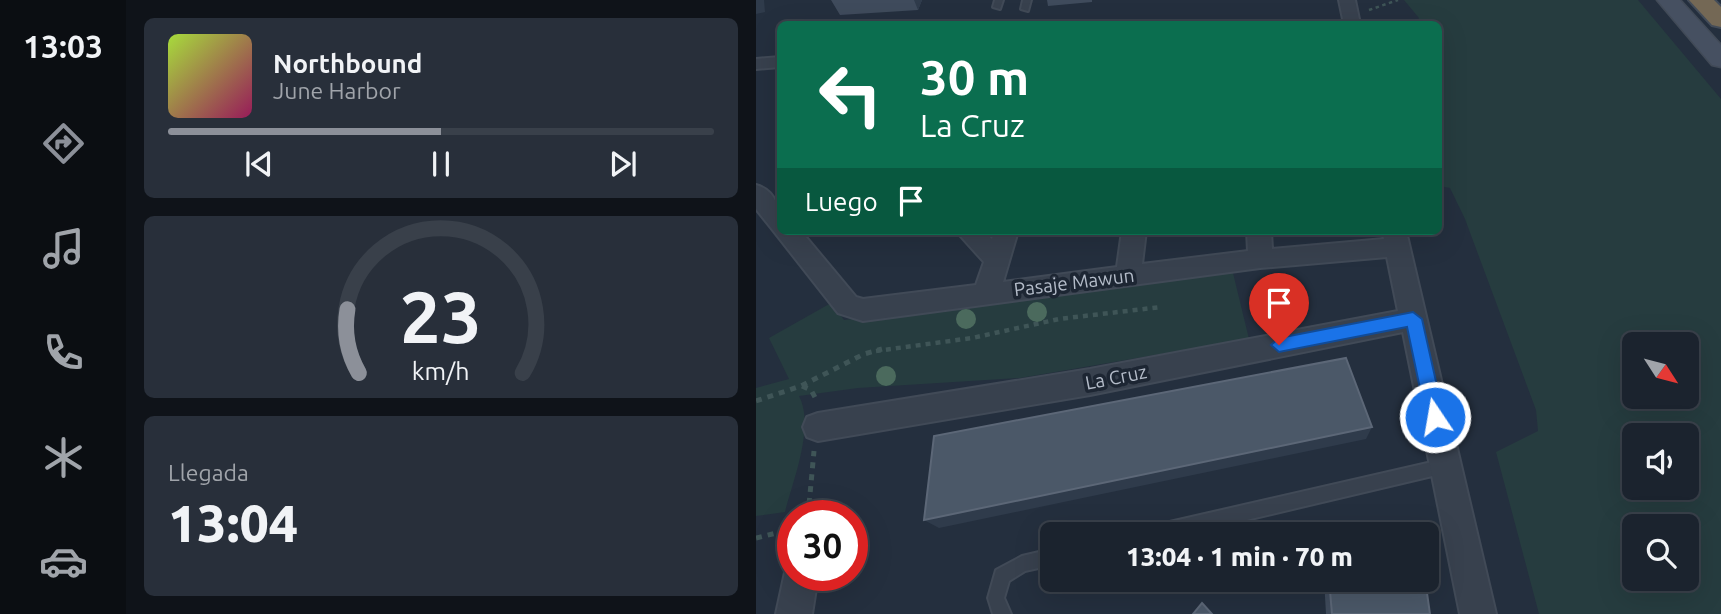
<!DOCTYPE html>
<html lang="es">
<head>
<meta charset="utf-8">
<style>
  :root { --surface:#1b232e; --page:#282f3a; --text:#f1f3f6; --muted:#a0a4aa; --line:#39404a; --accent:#8c9099 }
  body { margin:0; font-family:Ubuntu,sans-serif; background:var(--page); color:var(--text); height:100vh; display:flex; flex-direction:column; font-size:26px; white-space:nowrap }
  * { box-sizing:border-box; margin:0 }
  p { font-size:23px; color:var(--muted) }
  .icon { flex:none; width:38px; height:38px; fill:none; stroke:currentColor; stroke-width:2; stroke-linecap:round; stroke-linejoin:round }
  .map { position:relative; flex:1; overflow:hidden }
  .details { display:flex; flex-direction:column; gap:18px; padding:18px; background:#0f1319; width:630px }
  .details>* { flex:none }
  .banner { position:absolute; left:21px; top:21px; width:665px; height:214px; border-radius:10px; box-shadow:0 7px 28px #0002,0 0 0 2px var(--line); background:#0b6e4f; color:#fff; overflow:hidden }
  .needle { width:46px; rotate:126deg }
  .tools { position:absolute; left:866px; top:332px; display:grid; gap:14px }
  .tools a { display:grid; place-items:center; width:77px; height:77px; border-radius:10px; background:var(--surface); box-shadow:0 7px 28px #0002,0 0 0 2px var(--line); font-size:35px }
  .speed { position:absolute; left:21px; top:500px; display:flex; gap:14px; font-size:35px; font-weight:700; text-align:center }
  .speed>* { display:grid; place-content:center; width:91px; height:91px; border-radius:50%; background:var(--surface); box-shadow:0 7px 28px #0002,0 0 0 2px var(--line); line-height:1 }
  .speed .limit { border:10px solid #d22; background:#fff; color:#111 }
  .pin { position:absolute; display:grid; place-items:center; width:60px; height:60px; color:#fff; margin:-72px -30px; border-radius:50% 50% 50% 0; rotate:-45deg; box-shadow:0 0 7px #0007 }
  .pin .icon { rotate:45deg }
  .me { position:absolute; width:77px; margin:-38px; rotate:348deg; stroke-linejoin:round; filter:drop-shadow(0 0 5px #0008) }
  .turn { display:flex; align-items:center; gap:24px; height:147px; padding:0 28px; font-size:32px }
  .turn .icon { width:91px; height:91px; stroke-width:2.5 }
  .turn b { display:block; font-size:49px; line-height:60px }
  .then { display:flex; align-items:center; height:66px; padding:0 28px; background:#0003; gap:14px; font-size:26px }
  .big { font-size:52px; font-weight:800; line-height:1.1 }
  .details .widget { flex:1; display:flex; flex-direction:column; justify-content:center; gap:10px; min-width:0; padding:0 24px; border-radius:10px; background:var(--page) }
  .details .dial { align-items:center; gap:0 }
  .dial svg { height:182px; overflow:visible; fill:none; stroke:var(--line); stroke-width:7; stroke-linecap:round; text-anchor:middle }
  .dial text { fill:var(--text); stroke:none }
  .song { display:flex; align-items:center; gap:21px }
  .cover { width:84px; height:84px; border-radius:10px; background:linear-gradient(135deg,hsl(80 70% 55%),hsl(330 70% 35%)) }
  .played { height:7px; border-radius:4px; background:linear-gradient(90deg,var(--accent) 50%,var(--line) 50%) }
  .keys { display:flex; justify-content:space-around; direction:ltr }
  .trip { position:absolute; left:284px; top:522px; width:399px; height:70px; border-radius:10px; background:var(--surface); box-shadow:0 7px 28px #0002,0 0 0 2px var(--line); font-weight:800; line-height:70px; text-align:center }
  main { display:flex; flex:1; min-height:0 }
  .tabs { display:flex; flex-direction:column; width:126px; justify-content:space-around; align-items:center; background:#0b0e12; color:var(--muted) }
  .tabs .icon { width:49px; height:49px }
  .tabs .active { color:var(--accent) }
  .tabs b { font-size:32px; color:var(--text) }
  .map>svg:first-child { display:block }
  .green { fill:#263c3f; fill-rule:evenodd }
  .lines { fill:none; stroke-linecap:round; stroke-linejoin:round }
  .lane-casing { stroke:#414a57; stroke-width:4 }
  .street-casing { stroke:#414a57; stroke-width:4 }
  .secondary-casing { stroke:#414a57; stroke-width:3 }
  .highway-casing { stroke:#434c59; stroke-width:4 }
  .path-far2 { stroke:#3f5557; stroke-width:2.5; stroke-dasharray:3.5 3.5; stroke-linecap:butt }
  .path-far1 { stroke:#3f5557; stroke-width:4.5; stroke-dasharray:5 5; stroke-linecap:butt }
  .path { stroke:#3f5557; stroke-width:5; stroke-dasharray:6 6; stroke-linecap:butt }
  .lane { fill:#38414e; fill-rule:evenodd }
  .street { fill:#38414e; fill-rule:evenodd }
  .secondary { fill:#465061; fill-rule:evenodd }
  .highway { fill:#746855; fill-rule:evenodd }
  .tree { fill:#4b6a5d }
  .wall { fill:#3f4b5c }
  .shaded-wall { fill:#2f3b4b }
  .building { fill:#4b5868; stroke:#5c6777; stroke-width:2 }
  .route { fill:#1a73e8; stroke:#114b97; stroke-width:2 }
  .labels { text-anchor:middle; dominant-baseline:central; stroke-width:7; stroke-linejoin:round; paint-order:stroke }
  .street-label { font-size:19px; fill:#b4bcc9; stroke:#1d2633 }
</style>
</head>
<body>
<main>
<nav class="tabs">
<b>13:03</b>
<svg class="icon active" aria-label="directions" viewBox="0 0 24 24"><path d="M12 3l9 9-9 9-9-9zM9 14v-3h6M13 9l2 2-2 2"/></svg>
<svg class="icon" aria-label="music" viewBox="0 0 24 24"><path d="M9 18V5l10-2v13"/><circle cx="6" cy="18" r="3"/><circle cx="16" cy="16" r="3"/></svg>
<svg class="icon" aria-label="phone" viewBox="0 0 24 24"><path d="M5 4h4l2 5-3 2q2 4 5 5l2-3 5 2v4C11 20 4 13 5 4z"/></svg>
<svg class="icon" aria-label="climate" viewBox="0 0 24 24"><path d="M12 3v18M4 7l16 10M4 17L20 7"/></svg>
<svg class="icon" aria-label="car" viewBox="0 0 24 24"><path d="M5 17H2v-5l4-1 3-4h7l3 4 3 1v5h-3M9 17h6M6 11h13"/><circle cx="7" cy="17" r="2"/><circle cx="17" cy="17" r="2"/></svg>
</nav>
<section class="details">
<div class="widget">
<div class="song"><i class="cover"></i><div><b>Northbound</b><p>June Harbor</p></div></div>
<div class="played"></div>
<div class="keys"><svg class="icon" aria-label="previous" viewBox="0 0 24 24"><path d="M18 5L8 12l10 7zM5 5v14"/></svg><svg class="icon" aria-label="pause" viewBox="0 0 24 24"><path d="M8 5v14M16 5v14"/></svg><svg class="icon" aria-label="next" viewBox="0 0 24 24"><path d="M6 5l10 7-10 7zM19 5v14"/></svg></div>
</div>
<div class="widget dial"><svg viewBox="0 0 100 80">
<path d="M14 69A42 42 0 1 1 86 69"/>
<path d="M14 69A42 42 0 0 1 9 41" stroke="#8c9099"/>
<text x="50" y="56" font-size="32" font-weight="700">23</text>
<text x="50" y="72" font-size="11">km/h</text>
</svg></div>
<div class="widget"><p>Llegada</p><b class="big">13:04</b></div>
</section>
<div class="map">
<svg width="965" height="614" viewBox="0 0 965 614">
  <rect width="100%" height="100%" fill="#242f3e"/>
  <path class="green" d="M 648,0 L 882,0 L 965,99 L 965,614 L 783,614 L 740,452 L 782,431 L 780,410 L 709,219 L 694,188 L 683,186 L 682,24 L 660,24 L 663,18 ZM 878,345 L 931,345 L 931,397 L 878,397 ZM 878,436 L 931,436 L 931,488 L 878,488 ZM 878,527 L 931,527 L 931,579 L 878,579 Z
    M 477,273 L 493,339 L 264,378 L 102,388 L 43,396 C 59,427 37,480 29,512 L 0,516 L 0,388 L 33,379 L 13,338 L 75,303 L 88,320 Z"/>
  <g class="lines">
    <defs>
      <path id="lane" d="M 239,0 L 247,0 L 244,9 L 237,7 Z
        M 267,0 L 275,0 L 272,11 L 265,9 Z
        M 689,459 L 694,461 L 696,466 L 694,471 L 689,473 L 431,534 L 388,534 L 390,528 L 396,526 Z
        M 296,549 L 296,565 L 269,571 L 253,581 L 248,598 L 255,614 L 237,614 L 232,598 L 240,570 L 266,556 Z"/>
      <path id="street" d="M 583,0 L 599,0 L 604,24 L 588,24 Z
        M 24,57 L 24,67 L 0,69 L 0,59 Z
        M 0,185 C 22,191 24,212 24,231 L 45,231 L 100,297 L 107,299 L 220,285 L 228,262 L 200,231 L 227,231 L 236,239 L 238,231 L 262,231 L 247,282 L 361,267 L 366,231 L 390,231 L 386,264 L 492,251 L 491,231 L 515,231 L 516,249 L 628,239 L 626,231 L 650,231 L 740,614 L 704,614 L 647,332 L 334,395 L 62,441 L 51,437 L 47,427 L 51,417 L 62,413 L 334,369 L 642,311 L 631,257 L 504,268 L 107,321 L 82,313 L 16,229 L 0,209 Z
        M 37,561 L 37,576 L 62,576 L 56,614 L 20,614 L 31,563 Z"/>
      <path id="secondary" d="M 901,0 L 924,0 L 965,45 L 965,67 L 956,65 Z"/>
      <path id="highway" d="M 933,0 L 958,0 L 965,7 L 965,27 L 956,25 Z"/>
    </defs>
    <use href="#lane" class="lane-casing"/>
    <use href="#street" class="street-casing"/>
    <use href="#secondary" class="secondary-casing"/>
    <use href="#highway" class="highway-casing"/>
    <path class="path-far2" d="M 613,10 L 642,0"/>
    <path class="path-far1" d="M 120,351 L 216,338 L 303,319 L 405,307"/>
    <path class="path" d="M 46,386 L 55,390 L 61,401
      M 0,401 L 45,386 L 108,354 L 126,349
      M 52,516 L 58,451
      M 0,538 L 37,529"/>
    <use href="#lane" class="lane"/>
    <use href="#street" class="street"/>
    <use href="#secondary" class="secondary"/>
    <use href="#highway" class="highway"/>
  </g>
  <g class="tree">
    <circle cx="281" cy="312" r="10"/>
    <circle cx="210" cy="319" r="10"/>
    <circle cx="130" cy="376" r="10"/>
  </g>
  <path class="wall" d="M 75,0 L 166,0 L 162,10 L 84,15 Z
    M 291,0 L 336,0 L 336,2 L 292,6 Z
    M 568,579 L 669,579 L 674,614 L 570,614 Z"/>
  <path class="shaded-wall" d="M 0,0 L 8,0 L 9,12 L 0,14 Z
    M 158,0 L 166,0 L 162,10 Z
    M 616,427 L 610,439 L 183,528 L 168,520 Z"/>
  <path class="building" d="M 590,358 L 616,427 L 168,520 L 178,436 Z
    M 570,533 L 640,534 L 570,534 Z
    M 573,579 L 669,579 L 674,614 L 576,614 Z
    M 446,603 L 456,614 L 437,614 Z"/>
  <path class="route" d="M 657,312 L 666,319 L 688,417 L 685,423 L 679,426 L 673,423 L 670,417 L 651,327 L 523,352 L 515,345 L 523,338 Z"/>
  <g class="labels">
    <g class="street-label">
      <text transform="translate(318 282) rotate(-7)">Pasaje Mawun</text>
      <text transform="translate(360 377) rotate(-11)">La Cruz</text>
    </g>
  </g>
</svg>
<div class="tools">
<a><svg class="needle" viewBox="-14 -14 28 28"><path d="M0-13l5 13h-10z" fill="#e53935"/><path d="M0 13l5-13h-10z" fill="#a0a4aa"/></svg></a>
<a><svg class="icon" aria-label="sound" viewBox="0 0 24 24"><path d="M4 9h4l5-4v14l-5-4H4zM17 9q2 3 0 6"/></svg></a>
<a><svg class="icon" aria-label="search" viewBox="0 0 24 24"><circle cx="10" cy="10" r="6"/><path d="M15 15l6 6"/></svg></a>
</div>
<div class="speed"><div class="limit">30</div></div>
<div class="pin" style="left:523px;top:345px;background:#d93025"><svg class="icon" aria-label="arrive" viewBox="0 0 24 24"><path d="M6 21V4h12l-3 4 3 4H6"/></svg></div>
<svg class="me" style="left:679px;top:417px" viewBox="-20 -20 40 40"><circle r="17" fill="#1a73e8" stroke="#fff" stroke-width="3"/><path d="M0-11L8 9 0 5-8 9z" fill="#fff"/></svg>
<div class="trip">13:04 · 1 min · 70 m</div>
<div class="banner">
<div class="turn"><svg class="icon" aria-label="left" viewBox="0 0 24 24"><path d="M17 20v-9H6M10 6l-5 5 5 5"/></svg><div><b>30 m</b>La Cruz</div></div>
<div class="then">Luego<svg class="icon" aria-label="arrive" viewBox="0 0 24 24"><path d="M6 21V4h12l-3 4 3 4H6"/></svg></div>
</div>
</div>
</main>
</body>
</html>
